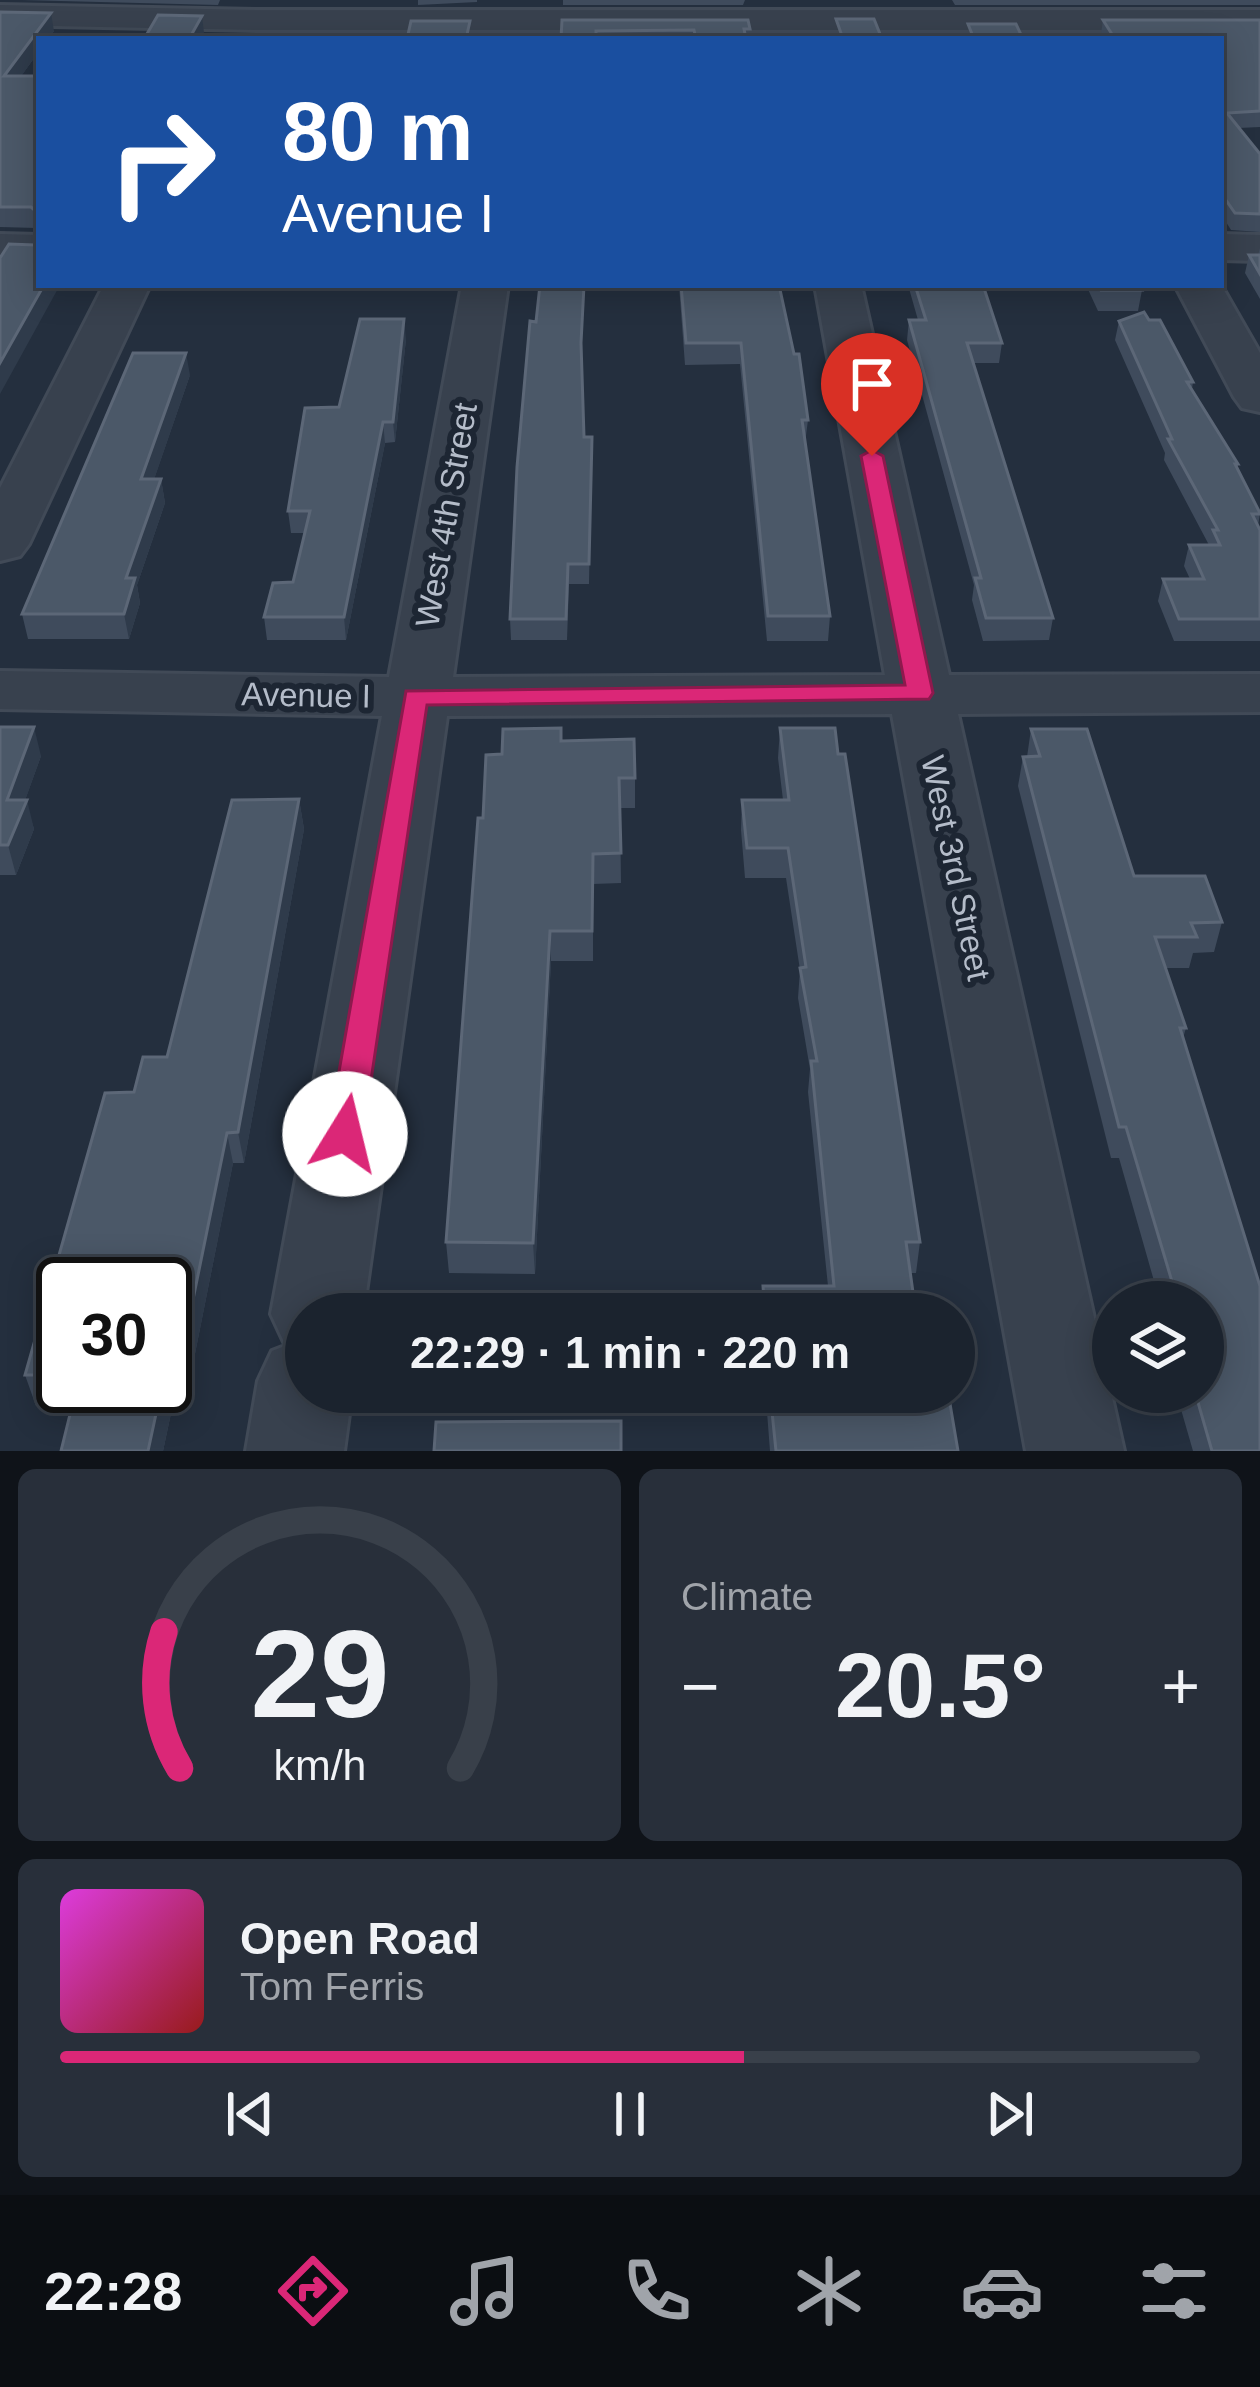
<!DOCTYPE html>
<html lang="en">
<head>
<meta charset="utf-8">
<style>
  :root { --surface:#1b232e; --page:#282f3a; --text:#f1f3f6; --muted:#a0a4aa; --line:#39404a; --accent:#db2777 }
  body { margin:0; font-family:Helvetica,sans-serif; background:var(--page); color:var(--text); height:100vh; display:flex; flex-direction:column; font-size:45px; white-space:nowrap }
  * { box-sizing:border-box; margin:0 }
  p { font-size:39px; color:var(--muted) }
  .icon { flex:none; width:66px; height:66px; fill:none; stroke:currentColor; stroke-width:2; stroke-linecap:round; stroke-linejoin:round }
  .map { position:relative; height:1451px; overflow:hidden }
  .sheet { display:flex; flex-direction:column; gap:18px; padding:18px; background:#0f1319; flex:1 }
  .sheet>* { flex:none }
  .hud { position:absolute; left:36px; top:36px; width:1188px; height:252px; border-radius:0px; box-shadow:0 6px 30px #0003,0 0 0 3px var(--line); background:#1a4fa0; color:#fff; overflow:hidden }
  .fabs { position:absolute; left:1092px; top:1281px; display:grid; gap:24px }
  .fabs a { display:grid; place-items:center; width:132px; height:132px; border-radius:50%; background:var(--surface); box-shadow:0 6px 30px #0003,0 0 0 3px var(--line); font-size:60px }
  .speed { position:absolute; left:36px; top:1257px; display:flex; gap:24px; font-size:60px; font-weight:700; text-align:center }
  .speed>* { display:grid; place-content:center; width:156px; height:156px; border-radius:50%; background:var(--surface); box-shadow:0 6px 30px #0003,0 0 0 3px var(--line); line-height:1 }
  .speed .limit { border:6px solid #111; border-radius:18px; background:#fff; color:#111 }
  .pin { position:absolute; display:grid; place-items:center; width:102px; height:102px; color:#fff; margin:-123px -51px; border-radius:50% 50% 50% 0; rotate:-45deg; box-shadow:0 0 12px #0007 }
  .pin .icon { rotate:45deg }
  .me { position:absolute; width:132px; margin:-66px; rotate:9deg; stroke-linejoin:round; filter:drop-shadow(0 0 9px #0008) }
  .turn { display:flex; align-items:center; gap:42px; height:252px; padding:0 48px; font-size:54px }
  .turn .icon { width:156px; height:156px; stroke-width:2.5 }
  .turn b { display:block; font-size:84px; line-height:102px }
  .big { font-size:90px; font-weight:700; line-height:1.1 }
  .sheet .tile { flex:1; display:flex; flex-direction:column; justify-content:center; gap:18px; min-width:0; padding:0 42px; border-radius:18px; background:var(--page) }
  .sheet .dial { align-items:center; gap:0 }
  .dial svg { height:312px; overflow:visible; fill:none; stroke:var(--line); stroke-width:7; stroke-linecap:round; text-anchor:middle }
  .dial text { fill:var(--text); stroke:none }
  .song { display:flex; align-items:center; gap:36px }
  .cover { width:144px; height:144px; border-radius:18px; background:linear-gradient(135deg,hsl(300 70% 55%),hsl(0 70% 35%)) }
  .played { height:12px; border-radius:6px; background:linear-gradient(90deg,var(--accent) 60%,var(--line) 60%) }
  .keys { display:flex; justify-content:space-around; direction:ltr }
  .heat { display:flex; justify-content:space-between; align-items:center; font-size:66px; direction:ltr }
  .sheet .tiles { flex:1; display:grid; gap:18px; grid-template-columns:1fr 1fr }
  .tile:last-child { grid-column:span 2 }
  .trip { position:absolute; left:285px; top:1293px; width:690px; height:120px; border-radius:60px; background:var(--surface); box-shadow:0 6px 30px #0003,0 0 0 3px var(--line); font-weight:700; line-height:120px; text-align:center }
  .dock { display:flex; height:192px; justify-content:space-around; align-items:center; background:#0b0e12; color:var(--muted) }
  .dock .icon { width:84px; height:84px }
  .dock .selected { color:var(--accent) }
  .dock b { font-size:54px; color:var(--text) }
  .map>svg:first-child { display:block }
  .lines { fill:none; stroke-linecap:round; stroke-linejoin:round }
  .minor-casing { stroke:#414a57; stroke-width:6 }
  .minor { fill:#38414e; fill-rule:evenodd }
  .wall { fill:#3f4b5c; fill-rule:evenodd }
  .shaded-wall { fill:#2f3b4b }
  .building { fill:#4b5868; stroke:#5c6777; stroke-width:3 }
  .route { fill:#db2777; stroke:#8e194d; stroke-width:3 }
  .labels { text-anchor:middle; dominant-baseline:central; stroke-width:12; stroke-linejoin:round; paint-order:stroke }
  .street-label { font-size:33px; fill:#b4bcc9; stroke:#1d2633 }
</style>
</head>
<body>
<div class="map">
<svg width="1260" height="1451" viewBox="0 0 1260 1451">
  <rect width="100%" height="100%" fill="#242f3e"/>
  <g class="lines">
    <defs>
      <path id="minor" d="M 0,5 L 260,10 L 1260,10 L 1260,30 L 260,30 L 0,25 Z
        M 0,234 L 39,235 L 39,261 L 0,260 Z
        M 1221,234 L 1260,235 L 1260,261 L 1221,260 Z
        M 104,285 L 150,285 L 29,544 L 20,556 L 0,561 L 0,488 Z
        M 462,285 L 508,285 L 453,677 L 885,675 L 815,285 L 861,285 L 949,675 L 1260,674 L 1260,712 L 958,714 L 1124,1451 L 1026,1451 L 892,714 L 447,716 L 363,1314 L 306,1314 L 306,1392 L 352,1392 L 344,1451 L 246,1451 L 258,1381 L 272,1351 L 290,1344 L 284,1342 L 271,1314 L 382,716 L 0,709 L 0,671 L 389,677 Z
        M 1175,285 L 1221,285 L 1260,353 L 1260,412 L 1242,408 L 1234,397 Z"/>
    </defs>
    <use href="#minor" class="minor-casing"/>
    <use href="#minor" class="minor"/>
  </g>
  <path class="wall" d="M 21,0 L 220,0 L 218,5 Z
    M 418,0 L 477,0 L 477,2 L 418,5 Z
    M 563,0 L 745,0 L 743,5 L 563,5 Z
    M 952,0 L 1260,0 L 1260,5 L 955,5 Z
    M 0,12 L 54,31 L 21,76 L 39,76 L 39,231 L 36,228 L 0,227 Z
    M 562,20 L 750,29 L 749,39 L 561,39 Z
    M 1103,20 L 1260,20 L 1260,127 L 1239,128 L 1260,154 L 1260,232 L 1231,230 L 1221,214 L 1221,39 L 1104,39 L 1101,34 Z
    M 1260,248 L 1260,299 L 1245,273 L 1249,255 L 1258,255 Z
    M 679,285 L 779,285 L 808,420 L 805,443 L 830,616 L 828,641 L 767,641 L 740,364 L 685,365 Z
    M 908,285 L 983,285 L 1002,343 L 999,363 L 973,363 L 1053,618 L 1049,640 L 983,641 L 972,600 L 974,585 L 907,340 L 909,320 L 918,320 Z
    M 1086,285 L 1140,285 L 1142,290 L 1138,311 L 1098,311 Z
    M 1119,321 L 1193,382 L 1192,389 L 1238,464 L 1237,470 L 1260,513 L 1258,526 L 1260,530 L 1260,641 L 1174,641 L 1158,601 L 1163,579 L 1190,579 L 1184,566 L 1189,545 L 1209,545 L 1164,460 L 1165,453 L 1115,340 Z
    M 406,339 L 395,442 L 385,443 L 346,640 L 267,640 L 264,617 L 293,582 L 305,533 L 291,533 L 288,511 L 339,407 Z
    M 581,359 L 584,437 L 592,437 L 589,584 L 569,584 L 567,640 L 511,640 L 510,619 Z
    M 190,375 L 154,479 L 161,479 L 165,503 L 137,585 L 140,603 L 129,639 L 28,639 L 22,614 Z
    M 0,727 L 41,756 L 25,800 L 34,829 L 16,875 L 0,875 Z
    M 780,728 L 920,1242 L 916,1273 L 910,1273 L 916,1314 L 761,1314 L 763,1286 L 828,1286 L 808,1092 L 810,1069 L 798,998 L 800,970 L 786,878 L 745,878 L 741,830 L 742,800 L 783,800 L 778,758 Z
    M 1031,729 L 1134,876 L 1222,922 L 1214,952 L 1193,953 L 1189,968 L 1166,968 L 1186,1028 L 1183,1038 L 1260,1451 L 1193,1451 L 1176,1392 L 1203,1392 L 1203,1302 L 1160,1302 L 1119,1158 L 1111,1158 L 1018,786 L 1023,757 L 1027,757 Z
    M 561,741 L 635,778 L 635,808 L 620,808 L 621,883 L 593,884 L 593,961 L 551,961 L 535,1274 L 449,1273 L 446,1242 L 483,818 L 502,754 Z
    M 299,799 L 304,829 L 244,1163 L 233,1163 L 185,1404 L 173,1404 L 163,1451 L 61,1451 L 72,1405 L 36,1406 L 25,1375 L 105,1093 L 134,1092 L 143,1057 L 167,1057 L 232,800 ZM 63,1284 L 165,1284 L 165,1386 L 63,1386 Z
    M 711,1392 L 948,1392 L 958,1451 L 770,1451 L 767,1412 L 712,1413 Z"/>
  <path class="shaded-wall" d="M 51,13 L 54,31 L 48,39 L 39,39 L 39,51 L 8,95 L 4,76 Z
    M 202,16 L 204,33 L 201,39 L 189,39 Z
    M 44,285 L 60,285 L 0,394 L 0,363 Z
    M 404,319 L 406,339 L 395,442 L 393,422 Z
    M 186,353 L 190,375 L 146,503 L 141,479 Z
    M 383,422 L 385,443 L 346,640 L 344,617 Z
    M 161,479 L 165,503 L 137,585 L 140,603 L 129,639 L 124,614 L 126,578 Z
    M 34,727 L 41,756 L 17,823 L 27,800 L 34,829 L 16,875 L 8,845 L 7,800 Z
    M 299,799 L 304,829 L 244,1163 L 238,1132 Z
    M 550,931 L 551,961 L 535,1274 L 533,1243 Z
    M 227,1133 L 233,1163 L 185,1404 L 178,1373 Z
    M 165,1375 L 173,1404 L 163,1451 L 148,1451 L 162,1386 L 165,1386 Z"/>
  <path class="building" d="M 0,12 L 51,13 L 4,76 L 39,76 L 39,214 L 31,207 L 0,207 Z
    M 158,15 L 202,16 L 189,39 L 144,39 Z
    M 836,19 L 874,19 L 882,39 L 838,39 L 837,36 L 842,36 Z
    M 562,20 L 748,20 L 750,29 L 744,29 L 746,39 L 696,39 L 694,30 L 596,31 L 596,39 L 561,39 Z
    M 1103,20 L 1260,20 L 1260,111 L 1227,113 L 1260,154 L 1260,214 L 1235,213 L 1221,193 L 1221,39 L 1115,39 Z
    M 411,21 L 470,21 L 466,39 L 407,39 Z
    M 968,24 L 1016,24 L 1023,39 L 974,39 Z
    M 39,241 L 39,285 L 44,285 L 0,363 L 0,258 L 9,244 L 35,245 Z
    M 1249,255 L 1260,255 L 1260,274 Z
    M 540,285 L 584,285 L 581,343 L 584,437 L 592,437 L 589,564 L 568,564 L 566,619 L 510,619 L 517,467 L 530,321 L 536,322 Z
    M 681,285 L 779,285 L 794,354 L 799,354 L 808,420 L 802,420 L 830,616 L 768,616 L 741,343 L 686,343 Z
    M 915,285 L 983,285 L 1002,343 L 967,343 L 1053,618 L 986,618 L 975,578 L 981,578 L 909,320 L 926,320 Z
    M 1099,285 L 1140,285 L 1142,290 L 1101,290 Z
    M 1144,312 L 1149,320 L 1160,320 L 1193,382 L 1187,382 L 1238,464 L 1235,464 L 1260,513 L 1260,514 L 1252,514 L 1260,530 L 1260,619 L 1179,619 L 1163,579 L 1204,579 L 1189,545 L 1220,545 L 1213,530 L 1218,530 L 1168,439 L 1172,439 L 1119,321 Z
    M 360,319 L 404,319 L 393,422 L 383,422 L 344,617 L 264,617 L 273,583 L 293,582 L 310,511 L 288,511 L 305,408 L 339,407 Z
    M 133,353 L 186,353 L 141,479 L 161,479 L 126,578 L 135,578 L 124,614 L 22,614 Z
    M 0,727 L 34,727 L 7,800 L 27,800 L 8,845 L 0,845 Z
    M 561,728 L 561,741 L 634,739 L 635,778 L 619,778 L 621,853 L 593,854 L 592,931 L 550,931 L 533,1243 L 446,1242 L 478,818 L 483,818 L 486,755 L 502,754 L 503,729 Z
    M 780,728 L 835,728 L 838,754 L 845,754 L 920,1242 L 906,1242 L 916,1314 L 765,1314 L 763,1286 L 834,1286 L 811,1061 L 817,1061 L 800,968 L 806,967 L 788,848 L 747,848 L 742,800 L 789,800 Z
    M 1031,729 L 1087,729 L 1134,876 L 1205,876 L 1222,922 L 1191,923 L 1197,937 L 1155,937 L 1186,1028 L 1180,1028 L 1260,1286 L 1260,1451 L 1212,1451 L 1195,1392 L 1203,1392 L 1203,1302 L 1169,1302 L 1167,1295 L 1176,1295 L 1126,1127 L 1119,1127 L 1023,757 L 1040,756 Z
    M 299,799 L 238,1132 L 227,1133 L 178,1373 L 165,1373 L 165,1284 L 63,1284 L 63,1375 L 25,1375 L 105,1093 L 134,1092 L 143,1057 L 167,1057 L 232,800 Z
    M 77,1386 L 162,1386 L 148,1451 L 61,1451 Z
    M 770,1392 L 948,1392 L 958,1451 L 776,1451 Z
    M 621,1421 L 621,1451 L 434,1451 L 436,1422 Z"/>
  <path class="route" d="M 872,450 L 883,456 L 933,693 L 929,699 L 427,705 L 363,1134 L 358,1144 L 345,1148 L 333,1144 L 328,1134 L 406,691 L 905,685 L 861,456 Z"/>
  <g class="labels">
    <g class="street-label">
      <text transform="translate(446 515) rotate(-80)">West 4th Street</text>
      <text transform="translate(306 695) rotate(1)">Avenue I</text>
      <text transform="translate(956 868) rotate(78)">West 3rd Street</text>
    </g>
  </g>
</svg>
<div class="fabs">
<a><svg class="icon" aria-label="layers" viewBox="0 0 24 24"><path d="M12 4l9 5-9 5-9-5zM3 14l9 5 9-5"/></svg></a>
</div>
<div class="speed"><div class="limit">30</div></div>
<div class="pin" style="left:872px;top:456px;background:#d93025"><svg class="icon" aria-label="arrive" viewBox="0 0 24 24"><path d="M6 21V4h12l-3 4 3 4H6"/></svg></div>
<svg class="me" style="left:345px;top:1134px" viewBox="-20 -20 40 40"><circle r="19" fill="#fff"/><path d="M0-13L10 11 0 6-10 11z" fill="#db2777"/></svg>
<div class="trip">22:29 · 1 min · 220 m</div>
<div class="hud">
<div class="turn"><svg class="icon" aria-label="right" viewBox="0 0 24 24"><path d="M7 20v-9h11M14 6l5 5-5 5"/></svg><div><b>80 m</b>Avenue I</div></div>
</div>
</div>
<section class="sheet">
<div class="tiles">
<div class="tile dial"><svg viewBox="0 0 100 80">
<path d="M14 69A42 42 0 1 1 86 69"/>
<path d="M14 69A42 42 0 0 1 10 34" stroke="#db2777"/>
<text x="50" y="56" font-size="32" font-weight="700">29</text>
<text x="50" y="72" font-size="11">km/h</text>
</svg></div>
<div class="tile"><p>Climate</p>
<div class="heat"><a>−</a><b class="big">20.5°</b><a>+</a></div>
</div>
<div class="tile">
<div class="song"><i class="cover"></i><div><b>Open Road</b><p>Tom Ferris</p></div></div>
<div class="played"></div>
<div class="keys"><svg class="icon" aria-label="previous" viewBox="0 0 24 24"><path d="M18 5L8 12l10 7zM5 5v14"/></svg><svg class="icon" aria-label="pause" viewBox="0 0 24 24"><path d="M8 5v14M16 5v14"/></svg><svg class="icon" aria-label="next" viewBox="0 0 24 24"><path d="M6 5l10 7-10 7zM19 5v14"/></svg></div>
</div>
</div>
</section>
<nav class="dock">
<b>22:28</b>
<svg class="icon selected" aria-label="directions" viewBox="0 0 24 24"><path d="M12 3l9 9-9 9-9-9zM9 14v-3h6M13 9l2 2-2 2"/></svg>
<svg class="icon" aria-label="music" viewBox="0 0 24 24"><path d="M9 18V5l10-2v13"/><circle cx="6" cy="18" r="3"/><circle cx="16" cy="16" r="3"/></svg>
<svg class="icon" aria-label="phone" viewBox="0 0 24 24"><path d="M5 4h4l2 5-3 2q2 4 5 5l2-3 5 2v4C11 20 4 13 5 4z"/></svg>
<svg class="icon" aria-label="climate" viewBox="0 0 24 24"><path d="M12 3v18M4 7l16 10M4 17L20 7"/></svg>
<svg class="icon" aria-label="car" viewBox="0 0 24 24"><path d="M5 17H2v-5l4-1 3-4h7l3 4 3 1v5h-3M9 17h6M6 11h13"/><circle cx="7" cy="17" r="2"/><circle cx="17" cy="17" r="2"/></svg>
<svg class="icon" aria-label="filters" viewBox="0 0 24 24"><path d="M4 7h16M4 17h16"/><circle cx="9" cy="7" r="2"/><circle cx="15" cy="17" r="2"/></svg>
</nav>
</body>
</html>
